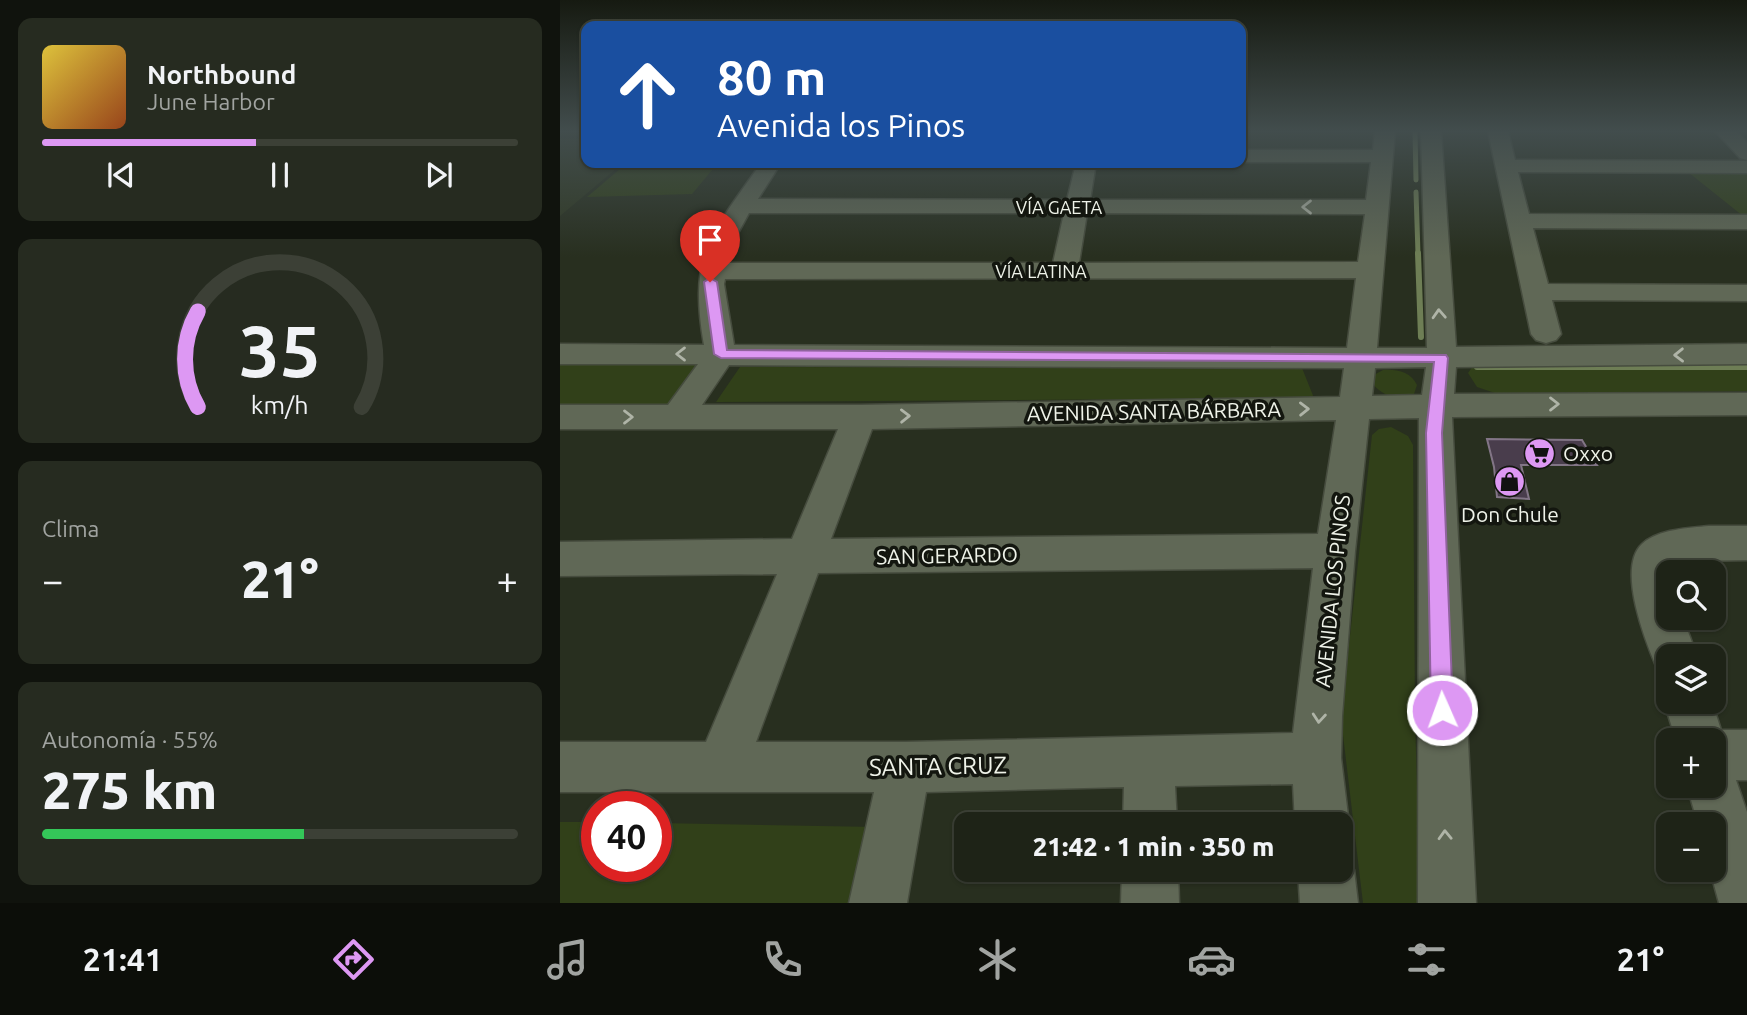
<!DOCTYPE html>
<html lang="es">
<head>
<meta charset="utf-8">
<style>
  :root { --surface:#1e2317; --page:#262b20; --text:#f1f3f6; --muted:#a1a4a1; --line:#3c4036; --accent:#dd98f3 }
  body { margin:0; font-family:Ubuntu,sans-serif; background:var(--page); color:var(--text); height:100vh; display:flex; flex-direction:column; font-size:26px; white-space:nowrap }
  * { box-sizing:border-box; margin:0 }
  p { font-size:23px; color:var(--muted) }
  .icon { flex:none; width:38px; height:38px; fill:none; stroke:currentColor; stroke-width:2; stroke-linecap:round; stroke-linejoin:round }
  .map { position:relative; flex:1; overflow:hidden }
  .sheet { display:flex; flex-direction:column; gap:18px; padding:18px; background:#10130d; width:560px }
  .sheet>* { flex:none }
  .guide { position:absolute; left:21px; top:21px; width:665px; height:147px; border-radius:14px; box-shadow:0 2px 5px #0004,0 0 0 2px var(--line); background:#1a4fa0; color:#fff; overflow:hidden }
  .controls { position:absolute; left:1096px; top:560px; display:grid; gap:14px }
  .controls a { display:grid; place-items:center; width:70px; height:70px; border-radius:14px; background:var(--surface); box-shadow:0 2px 5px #0004,0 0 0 2px var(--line); font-size:35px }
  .speed { position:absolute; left:21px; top:791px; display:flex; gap:14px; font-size:35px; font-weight:700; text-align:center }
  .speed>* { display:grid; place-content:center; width:91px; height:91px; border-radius:50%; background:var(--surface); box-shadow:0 2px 5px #0004,0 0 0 2px var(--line); line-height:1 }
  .speed .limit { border:10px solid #d22; background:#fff; color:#111 }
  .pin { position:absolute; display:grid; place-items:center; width:60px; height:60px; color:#fff; margin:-72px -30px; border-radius:50% 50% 50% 0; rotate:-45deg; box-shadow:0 0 7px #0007 }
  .pin .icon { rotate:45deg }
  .me { position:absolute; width:77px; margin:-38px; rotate:358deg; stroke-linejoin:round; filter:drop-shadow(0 0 5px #0008) }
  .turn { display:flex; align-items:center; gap:24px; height:147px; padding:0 21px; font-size:32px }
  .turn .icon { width:91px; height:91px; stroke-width:2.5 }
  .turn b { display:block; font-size:49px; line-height:60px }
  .big { font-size:52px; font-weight:800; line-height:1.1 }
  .sheet .tile { flex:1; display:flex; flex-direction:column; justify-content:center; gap:10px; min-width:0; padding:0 24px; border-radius:14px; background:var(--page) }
  .sheet .dial { align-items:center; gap:0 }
  .dial svg { height:182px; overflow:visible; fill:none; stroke:var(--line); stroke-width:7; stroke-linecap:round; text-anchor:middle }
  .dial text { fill:var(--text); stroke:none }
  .song { display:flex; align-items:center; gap:21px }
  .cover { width:84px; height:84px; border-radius:10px; background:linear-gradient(135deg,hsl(50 70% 55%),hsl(20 70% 35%)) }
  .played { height:7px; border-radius:4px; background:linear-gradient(90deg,var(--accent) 45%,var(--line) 45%) }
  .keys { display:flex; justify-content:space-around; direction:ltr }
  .heat { display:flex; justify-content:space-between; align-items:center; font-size:38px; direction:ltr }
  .charge { height:10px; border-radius:5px; background:linear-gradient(90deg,#34c759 55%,var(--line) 0) }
  .trip { position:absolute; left:394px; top:812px; width:399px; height:70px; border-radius:14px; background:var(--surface); box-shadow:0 2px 5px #0004,0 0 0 2px var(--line); font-weight:800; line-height:70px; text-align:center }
  .tab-bar { display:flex; height:112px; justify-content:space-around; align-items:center; background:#0c0e09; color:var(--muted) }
  .tab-bar .icon { width:49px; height:49px }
  .tab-bar .selected { color:var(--accent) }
  .tab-bar b { font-size:32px; color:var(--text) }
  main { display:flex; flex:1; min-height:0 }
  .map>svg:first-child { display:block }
  .built { fill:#2f3822 }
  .green { fill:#314019 }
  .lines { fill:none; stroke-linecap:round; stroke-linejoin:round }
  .stream-far1 { stroke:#6e7e55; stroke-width:5 }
  .stream { stroke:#6e7e55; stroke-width:6 }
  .building { fill:#493d4c; stroke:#827586; stroke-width:2 }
  .minor-casing { stroke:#464c3e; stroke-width:3 }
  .minor { fill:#606856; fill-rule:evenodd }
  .oneway { stroke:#afb4a7 }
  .route { fill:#dd98f3; stroke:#90639e; stroke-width:2 }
  .labels { text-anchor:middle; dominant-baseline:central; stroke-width:7; stroke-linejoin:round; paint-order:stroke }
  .far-street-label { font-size:18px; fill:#eff3e9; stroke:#13160f }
  .street-label { font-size:21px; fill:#eff3e9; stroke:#13160f }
  .poi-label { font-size:21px; fill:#eff3e9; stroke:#13160f; text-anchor:start }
  .near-street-label { font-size:24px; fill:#eff3e9; stroke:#13160f }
</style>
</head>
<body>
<main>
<section class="sheet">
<div class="tile">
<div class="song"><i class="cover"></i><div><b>Northbound</b><p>June Harbor</p></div></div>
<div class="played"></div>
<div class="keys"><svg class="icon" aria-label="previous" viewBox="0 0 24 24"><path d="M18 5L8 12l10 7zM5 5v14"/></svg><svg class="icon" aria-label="pause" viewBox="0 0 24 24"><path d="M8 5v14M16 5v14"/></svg><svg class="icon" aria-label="next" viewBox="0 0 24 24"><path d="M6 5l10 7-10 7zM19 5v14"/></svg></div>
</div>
<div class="tile dial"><svg viewBox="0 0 100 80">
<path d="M14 69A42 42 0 1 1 86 69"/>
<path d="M14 69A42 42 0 0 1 14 27" stroke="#dd98f3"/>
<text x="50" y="56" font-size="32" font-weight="700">35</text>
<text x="50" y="72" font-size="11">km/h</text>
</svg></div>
<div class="tile"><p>Clima</p>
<div class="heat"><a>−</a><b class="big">21°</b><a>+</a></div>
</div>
<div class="tile"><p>Autonomía · 55%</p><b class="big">275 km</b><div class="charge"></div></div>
</section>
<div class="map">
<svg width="1187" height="903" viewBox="0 0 1187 903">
  <rect width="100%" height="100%" fill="#282f1f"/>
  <path class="built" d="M 0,138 L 26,139 L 26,163 L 63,163 L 0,216 Z"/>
  <path class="green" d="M 67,163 L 158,163 L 132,194 L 27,197 Z
    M 1128,172 L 1187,172 L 1187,217 L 1183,216 Z
    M 0,362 L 142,363 L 112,404 L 0,405 Z
    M 1187,362 L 1187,391 L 935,393 L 917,387 L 908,373 L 913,366 Z
    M 180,367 L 742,368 L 754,398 L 156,402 Z
    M 823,370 C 837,369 851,372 857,385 L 854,394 C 839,401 822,396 813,384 L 814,375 Z
    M 831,427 L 848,436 L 853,445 L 855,715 L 860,903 L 803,903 L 781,718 L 812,435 L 819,429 Z
    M 0,822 L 37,822 L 37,866 L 96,866 L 96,823 L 316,827 L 297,903 L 0,903 Z"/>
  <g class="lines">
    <path class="stream-far1" d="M 855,131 L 856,180
      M 856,192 L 858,254"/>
    <path class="stream" d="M 858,253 L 861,337
      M 917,367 L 1187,367"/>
  </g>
  <path class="building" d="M 927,439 L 1022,440 L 1037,465 L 961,465 L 969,499 L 937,497 L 934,467 Z"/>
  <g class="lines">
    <defs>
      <path id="minor" d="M 815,131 L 835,131 L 817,348 L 867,348 L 861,131 L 881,131 L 896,347 L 1187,344 L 1187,364 L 896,367 L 894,394 L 1187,393 L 1187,415 L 892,417 L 916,903 L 858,903 L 859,418 L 809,419 L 795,551 L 782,716 L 781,758 L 789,824 L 781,843 L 780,824 L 735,824 L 733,784 L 615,786 L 617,824 L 563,824 L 564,787 L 366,792 L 347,903 L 289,903 L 314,792 L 0,792 L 0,742 L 146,742 L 217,574 L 0,576 L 0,542 L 232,539 L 278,429 L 0,429 L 0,405 L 108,405 L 138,364 L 0,364 L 0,344 L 144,345 C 128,253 151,235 201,163 L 221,163 L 198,199 L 507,200 L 516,163 L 536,163 L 530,200 L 806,200 L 811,162 L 681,162 L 681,150 L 813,150 ZM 189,213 L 504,213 L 493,263 L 167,263 L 177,235 ZM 527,213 L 805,214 L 798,262 L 519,263 ZM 796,278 L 787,348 L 174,345 L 164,284 L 165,279 ZM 169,365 L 784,368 L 780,397 L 300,405 L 142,405 ZM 866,367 L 862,395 L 812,396 L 815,368 ZM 776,420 L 758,534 L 271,539 L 312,429 ZM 753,568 L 733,733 L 345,742 L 196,742 L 258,573 Z
        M 928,131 L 948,131 L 955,160 L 1187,161 L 1187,173 L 958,172 L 969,214 L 1187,215 L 1187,229 L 973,228 L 988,284 L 1187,285 L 1187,301 L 992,300 L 1001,334 L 996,340 L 986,343 L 976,340 L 971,334 Z
        M 1155,131 L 1176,131 L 1187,142 L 1187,160 L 1180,158 Z
        M 1149,526 L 1187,526 L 1187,560 L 1134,561 L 1111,567 L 1111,572 L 1108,572 L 1108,618 L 1123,618 L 1137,656 L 1108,656 L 1108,675 L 1098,671 C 1086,643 1056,568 1082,544 C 1098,529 1129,528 1149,526 Z
        M 1108,694 L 1108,702 L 1152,702 L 1161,730 L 1187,730 L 1187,780 L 1176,780 L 1187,812 L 1187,903 L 1159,903 L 1150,870 L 1153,870 L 1153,824 L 1138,824 L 1127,786 L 1153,786 L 1153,740 L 1116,740 L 1104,702 Z
        M 780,848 L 786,850 L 794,870 L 798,903 L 740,903 L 738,870 L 780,870 Z
        M 562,870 L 618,870 L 619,903 L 561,903 Z"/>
    </defs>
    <use href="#minor" class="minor-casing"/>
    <use href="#minor" class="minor"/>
  </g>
  <defs><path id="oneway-chevron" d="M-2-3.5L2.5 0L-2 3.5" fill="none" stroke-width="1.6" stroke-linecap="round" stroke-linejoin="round" transform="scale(1.75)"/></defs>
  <g class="oneway">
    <use href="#oneway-chevron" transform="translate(747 207) rotate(180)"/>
    <use href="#oneway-chevron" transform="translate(879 314) rotate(-93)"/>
    <use href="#oneway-chevron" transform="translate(121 354) rotate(-180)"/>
    <use href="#oneway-chevron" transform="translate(1119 355) rotate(179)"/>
    <use href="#oneway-chevron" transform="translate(994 404)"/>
    <use href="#oneway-chevron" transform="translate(744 409) rotate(-1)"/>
    <use href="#oneway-chevron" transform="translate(345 416) rotate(-1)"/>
    <use href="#oneway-chevron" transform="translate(68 417)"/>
    <use href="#oneway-chevron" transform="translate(759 718) rotate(95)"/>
    <use href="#oneway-chevron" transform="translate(885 835) rotate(-92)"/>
  </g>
  <linearGradient id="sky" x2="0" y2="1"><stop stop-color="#161a11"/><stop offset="0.51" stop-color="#424d4d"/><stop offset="1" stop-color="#424d4d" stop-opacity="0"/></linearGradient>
  <rect width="1187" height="257" fill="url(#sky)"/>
  <path class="route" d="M 150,278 L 157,282 L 167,350 L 886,355 L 888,358 L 882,433 L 893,710 L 889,717 L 882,720 L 874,717 L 871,710 L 866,433 L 874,362 L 161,358 L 154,354 L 144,282 Z"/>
  <defs>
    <symbol id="supermarket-disc" viewBox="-11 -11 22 22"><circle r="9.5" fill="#dd98f3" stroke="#13160f"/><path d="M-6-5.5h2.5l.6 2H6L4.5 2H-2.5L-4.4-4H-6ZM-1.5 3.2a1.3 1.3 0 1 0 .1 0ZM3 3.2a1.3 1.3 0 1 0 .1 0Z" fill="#111"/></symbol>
    <symbol id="shop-disc" viewBox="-11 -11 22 22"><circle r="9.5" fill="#dd98f3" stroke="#13160f"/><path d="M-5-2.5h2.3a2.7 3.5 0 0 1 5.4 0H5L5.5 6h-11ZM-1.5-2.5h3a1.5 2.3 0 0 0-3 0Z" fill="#111"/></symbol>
  </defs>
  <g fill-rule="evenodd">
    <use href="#supermarket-disc" x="962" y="436" width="35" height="35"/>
    <use href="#shop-disc" x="932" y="464" width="35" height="35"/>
  </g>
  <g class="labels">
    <g class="far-street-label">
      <text x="499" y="207">VÍA GAETA</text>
      <text x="481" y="271">VÍA LATINA</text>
    </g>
    <g class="street-label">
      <text transform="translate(594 411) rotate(-1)">AVENIDA SANTA BÁRBARA</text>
      <text transform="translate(387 555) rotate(-1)">SAN GERARDO</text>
      <text transform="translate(772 591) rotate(-84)">AVENIDA LOS PINOS</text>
    </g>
    <g class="poi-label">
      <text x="1003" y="453">Oxxo</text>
      <text x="950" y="514" text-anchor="middle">Don Chule</text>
    </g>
    <g class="near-street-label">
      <text transform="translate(378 766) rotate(-1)">SANTA CRUZ</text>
    </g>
  </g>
</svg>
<div class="controls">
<a><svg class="icon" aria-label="search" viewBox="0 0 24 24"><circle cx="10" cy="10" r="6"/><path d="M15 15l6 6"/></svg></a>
<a><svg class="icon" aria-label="layers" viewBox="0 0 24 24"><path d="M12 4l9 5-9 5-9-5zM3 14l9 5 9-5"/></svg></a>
<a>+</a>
<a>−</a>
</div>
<div class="speed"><div class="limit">40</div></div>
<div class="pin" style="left:150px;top:282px;background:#d93025"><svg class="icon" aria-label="arrive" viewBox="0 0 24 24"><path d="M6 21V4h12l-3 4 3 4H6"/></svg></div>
<svg class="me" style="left:882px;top:710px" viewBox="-20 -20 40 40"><circle r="17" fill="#dd98f3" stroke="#fff" stroke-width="3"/><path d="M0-11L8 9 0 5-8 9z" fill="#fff"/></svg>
<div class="trip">21:42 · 1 min · 350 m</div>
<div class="guide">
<div class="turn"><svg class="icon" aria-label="ahead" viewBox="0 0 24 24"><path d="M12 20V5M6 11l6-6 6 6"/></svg><div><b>80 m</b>Avenida los Pinos</div></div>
</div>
</div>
</main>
<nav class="tab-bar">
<b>21:41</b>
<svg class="icon selected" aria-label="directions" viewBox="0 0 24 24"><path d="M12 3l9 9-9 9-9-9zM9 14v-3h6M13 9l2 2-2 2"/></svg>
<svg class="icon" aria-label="music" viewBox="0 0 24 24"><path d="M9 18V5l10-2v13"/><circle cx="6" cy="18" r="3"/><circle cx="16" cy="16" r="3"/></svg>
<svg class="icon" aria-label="phone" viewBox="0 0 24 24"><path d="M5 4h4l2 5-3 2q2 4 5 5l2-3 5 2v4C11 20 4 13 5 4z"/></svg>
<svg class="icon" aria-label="climate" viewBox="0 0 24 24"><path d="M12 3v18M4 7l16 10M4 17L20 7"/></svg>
<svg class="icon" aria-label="car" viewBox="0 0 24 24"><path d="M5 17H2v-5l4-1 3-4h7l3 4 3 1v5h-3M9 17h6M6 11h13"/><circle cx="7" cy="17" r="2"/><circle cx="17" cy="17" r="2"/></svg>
<svg class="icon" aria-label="filters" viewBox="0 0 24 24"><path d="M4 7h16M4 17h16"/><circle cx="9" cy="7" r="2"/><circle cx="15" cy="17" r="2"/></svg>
<b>21°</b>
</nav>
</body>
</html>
